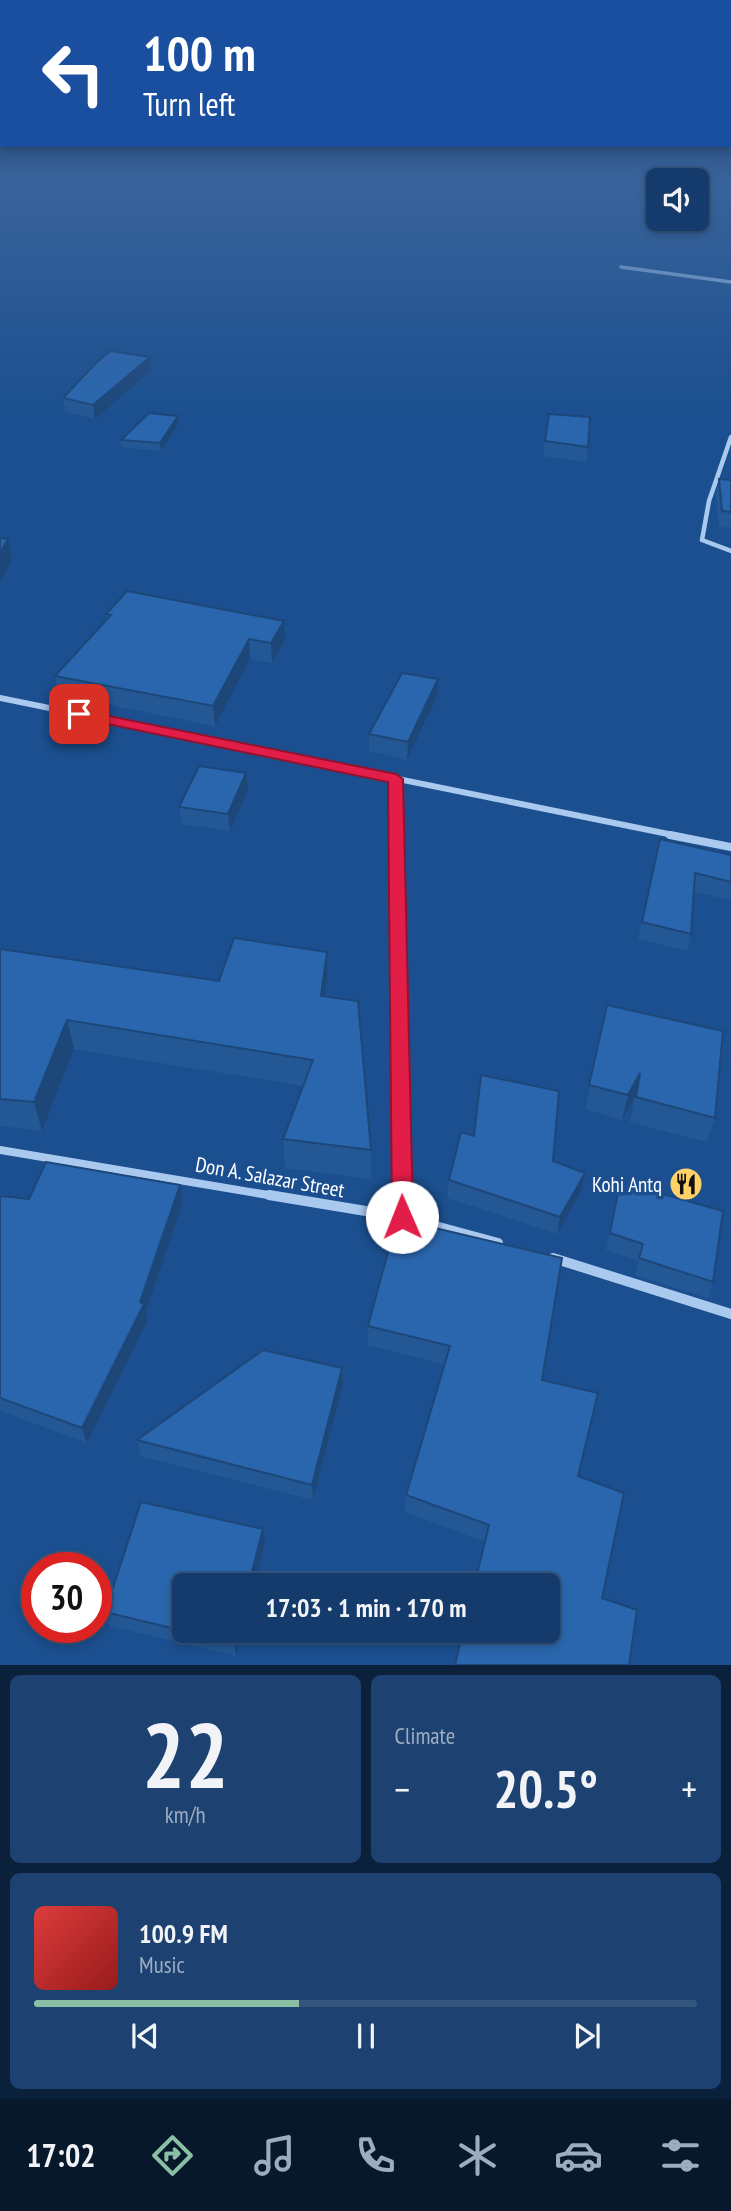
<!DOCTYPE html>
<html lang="en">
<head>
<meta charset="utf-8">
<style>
  :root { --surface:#143b6b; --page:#1d4271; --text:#f1f3f6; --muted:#9dadc1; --line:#33557e; --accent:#8abfa5 }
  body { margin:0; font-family:"PT Sans Narrow",sans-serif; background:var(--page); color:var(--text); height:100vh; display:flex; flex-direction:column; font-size:26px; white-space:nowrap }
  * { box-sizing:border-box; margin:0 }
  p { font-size:23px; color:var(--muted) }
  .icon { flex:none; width:38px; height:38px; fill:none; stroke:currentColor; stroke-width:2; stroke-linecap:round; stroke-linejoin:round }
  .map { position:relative; height:1665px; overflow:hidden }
  .panel { display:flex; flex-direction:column; gap:10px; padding:10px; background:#0b203b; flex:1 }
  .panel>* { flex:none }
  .guide { position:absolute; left:0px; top:0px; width:732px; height:147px; box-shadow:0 4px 10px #0003,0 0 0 2px var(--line); background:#1a4fa0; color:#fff; overflow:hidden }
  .controls { position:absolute; left:646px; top:168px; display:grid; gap:14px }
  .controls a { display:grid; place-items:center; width:63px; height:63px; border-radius:10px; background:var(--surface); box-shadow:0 4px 10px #0003,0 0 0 2px var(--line); font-size:35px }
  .speed { position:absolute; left:21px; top:1552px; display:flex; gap:14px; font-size:35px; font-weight:700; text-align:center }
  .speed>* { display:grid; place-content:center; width:91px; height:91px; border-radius:50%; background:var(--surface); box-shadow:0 4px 10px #0003,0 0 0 2px var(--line); line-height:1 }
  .speed .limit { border:10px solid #d22; background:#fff; color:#111 }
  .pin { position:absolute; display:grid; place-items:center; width:60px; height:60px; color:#fff; margin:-30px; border-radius:14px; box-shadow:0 4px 10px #0006 }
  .me { position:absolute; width:77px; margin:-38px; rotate:359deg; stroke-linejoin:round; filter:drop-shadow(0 0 5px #0008) }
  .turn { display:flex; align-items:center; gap:24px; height:147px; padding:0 28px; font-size:32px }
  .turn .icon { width:91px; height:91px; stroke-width:2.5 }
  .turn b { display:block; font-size:49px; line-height:60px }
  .big { font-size:52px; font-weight:800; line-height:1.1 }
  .panel .tile { flex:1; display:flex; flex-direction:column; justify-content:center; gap:10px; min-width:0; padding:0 24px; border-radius:10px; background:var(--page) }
  .panel .dial { align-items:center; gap:0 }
  .dial b { font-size:91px; line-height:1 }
  .song { display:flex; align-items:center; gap:21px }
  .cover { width:84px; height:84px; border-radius:10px; background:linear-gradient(135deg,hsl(0 70% 55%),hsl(0 70% 35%)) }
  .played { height:7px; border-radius:4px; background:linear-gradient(90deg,var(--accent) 40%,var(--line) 40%) }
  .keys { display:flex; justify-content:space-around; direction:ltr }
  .heat { display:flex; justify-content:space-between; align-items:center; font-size:38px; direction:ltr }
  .panel .tiles { flex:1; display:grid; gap:10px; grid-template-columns:1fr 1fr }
  .tile:last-child { grid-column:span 2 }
  .trip { position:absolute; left:172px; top:1573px; width:388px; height:70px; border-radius:10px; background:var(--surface); box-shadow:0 4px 10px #0003,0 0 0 2px var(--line); font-weight:800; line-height:70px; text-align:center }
  .tabs { display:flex; height:112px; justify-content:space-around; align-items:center; background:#08182b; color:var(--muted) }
  .tabs .icon { width:49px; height:49px }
  .tabs .active { color:var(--accent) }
  .tabs b { font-size:32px; color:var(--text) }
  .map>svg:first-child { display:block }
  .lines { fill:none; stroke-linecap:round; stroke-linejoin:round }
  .minor-far4 { stroke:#a9c9ee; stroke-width:3.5 }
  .minor-far3 { stroke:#a9c9ee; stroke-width:4.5 }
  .minor-far2 { stroke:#a9c9ee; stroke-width:6 }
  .minor-far1 { stroke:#a9c9ee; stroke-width:8 }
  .minor { stroke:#a9c9ee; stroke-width:10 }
  .wall { fill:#245895 }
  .shaded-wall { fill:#1d4779 }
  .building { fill:#2a66ad; stroke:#1d4779; stroke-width:2 }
  .route { fill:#e11d48; stroke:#92132f; stroke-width:2 }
  .labels { text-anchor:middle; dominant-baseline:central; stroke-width:7; stroke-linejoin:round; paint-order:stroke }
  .near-street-label { font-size:21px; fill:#fff; stroke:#1b4f8f }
  .near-poi-label { font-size:21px; fill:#fff; stroke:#1b4f8f; text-anchor:end }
</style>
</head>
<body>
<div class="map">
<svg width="731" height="1665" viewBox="0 0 731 1665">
  <rect width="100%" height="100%" fill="#1b4f8f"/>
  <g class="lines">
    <path class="minor-far4" d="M 621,267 L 731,282"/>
    <path class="minor-far3" d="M 731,437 L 709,501 L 702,540 L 731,551"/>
    <path class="minor-far2" d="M 0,698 L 678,836
      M 396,779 L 397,836"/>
    <path class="minor-far1" d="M 397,835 L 402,1197
      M 670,835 L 731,847
      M 0,1150 L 280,1197"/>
    <path class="minor" d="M 269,1195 L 402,1217 L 498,1243
      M 402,1195 L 402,1217
      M 553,1258 L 731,1314"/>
  </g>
  <path class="wall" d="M 150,357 L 151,371 L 95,419 L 65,412 L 63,398 Z
    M 178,416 L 178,424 L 161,451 L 122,447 L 121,440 Z
    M 545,441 L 588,447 L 586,462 L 543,456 Z
    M 719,479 L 731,480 L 731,528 L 719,527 L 716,495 Z
    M 106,614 L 285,640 L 272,663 L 250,659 L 215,726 L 59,695 L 55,676 L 107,620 Z
    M 438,679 L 437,696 L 407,760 L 369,751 L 369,734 Z
    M 248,790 L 230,831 L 182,824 L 179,807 Z
    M 660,839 L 731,855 L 731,895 L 730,900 L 694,892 L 691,934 L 687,951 L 638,939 Z
    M 0,949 L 219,981 L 327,980 L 326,996 L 371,1150 L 371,1179 L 285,1168 L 283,1139 L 303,1086 L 74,1049 L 42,1131 L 0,1126 Z
    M 607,1005 L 715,1118 L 707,1142 L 630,1122 L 635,1097 L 622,1120 L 585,1109 Z
    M 553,1161 L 585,1173 L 582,1190 L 557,1234 L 447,1198 L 449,1180 Z
    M 620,1182 L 713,1282 L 708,1298 L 635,1275 L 639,1261 L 606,1250 Z
    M 0,1196 L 29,1199 L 183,1202 L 146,1312 L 148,1320 L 87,1443 L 0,1411 Z
    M 397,1219 L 542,1380 L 578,1476 L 602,1598 L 485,1542 L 405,1512 L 406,1495 L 444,1364 L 368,1345 L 368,1326 Z
    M 342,1368 L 343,1384 L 313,1500 L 141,1456 L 137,1440 Z
    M 265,1543 L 236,1656 L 110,1626 L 105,1612 Z"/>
  <path class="shaded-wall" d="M 150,357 L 151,371 L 95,419 L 93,405 Z
    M 178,416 L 178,424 L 161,451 L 160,443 Z
    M 8,539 L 12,560 L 0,582 L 0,553 Z
    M 284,621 L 285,640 L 272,663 L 271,643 Z
    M 249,639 L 250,659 L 215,726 L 213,706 Z
    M 438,679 L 437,696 L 407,760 L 408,742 Z
    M 246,773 L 248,790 L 230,831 L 228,814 Z
    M 327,952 L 327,980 L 322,1024 L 321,996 Z
    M 67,1020 L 74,1049 L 42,1131 L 34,1102 Z
    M 640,1073 L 635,1097 L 622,1120 L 628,1095 Z
    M 585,1173 L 582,1190 L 557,1234 L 560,1217 Z
    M 180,1185 L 183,1202 L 146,1312 L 148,1320 L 87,1443 L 82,1428 L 140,1302 Z
    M 342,1368 L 343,1384 L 313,1500 L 312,1485 Z
    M 263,1529 L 265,1543 L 254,1586 L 248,1586 Z
    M 237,1631 L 243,1631 L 236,1656 L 234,1643 Z"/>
  <path class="building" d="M 110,351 L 150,357 L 93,405 L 63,398 L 97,362 Z
    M 149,413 L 178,416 L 160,443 L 121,440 Z
    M 549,414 L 590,417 L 588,447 L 545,441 Z
    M 719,479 L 731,480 L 731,512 L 722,511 Z
    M 0,538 L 8,539 L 0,553 Z
    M 127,591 L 284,621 L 271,643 L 249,639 L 213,706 L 55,676 L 111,615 L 106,614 Z
    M 402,673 L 438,679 L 408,742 L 369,734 Z
    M 199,766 L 246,773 L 228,814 L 179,807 Z
    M 660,839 L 731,855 L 731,882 L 695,873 L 691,934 L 642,922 Z
    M 234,938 L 327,952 L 321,996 L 358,1001 L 371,1150 L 283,1139 L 313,1060 L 67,1020 L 34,1102 L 0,1099 L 0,949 L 219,981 Z
    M 607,1005 L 723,1031 L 715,1118 L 636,1097 L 640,1073 L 628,1095 L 589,1085 Z
    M 481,1075 L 559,1091 L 553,1161 L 585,1173 L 560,1217 L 449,1180 L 461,1132 L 474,1136 Z
    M 46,1162 L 180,1185 L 140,1302 L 144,1304 L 82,1428 L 0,1398 L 0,1196 L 29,1199 Z
    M 620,1182 L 723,1211 L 713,1282 L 639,1258 L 643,1244 L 610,1233 Z
    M 397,1219 L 562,1258 L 542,1380 L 598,1393 L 578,1476 L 624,1493 L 602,1598 L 637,1610 L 629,1665 L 455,1665 L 463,1631 L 548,1631 L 548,1586 L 474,1586 L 489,1525 L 406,1495 L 450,1346 L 368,1326 Z
    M 263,1350 L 342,1368 L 312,1485 L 137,1440 Z
    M 141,1502 L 263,1529 L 248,1586 L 184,1586 L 184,1631 L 105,1612 Z
    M 184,1631 L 237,1631 L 234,1643 Z"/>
  <linearGradient id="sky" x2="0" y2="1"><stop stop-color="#0f2b4f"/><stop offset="0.44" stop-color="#39639b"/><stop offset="1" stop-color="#39639b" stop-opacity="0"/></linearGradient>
  <rect width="731" height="416" fill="url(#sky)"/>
  <path class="route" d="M 79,710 L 396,774 L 403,779 L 413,1217 L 410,1224 L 402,1226 L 395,1224 L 392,1217 L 388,782 L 74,717 L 72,714 Z"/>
  <defs>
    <symbol id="restaurant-disc" viewBox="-11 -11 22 22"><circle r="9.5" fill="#ffd166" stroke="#1b4f8f"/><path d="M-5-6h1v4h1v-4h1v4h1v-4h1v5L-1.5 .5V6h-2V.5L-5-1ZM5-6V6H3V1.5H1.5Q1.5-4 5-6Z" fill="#111"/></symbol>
  </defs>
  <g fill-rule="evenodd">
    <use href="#restaurant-disc" x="667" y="1165" width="38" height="38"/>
  </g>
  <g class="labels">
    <g class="near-street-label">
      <text transform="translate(270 1177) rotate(10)">Don A. Salazar Street</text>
    </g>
    <g class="near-poi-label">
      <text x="662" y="1184">Kohi Antq</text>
    </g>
  </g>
</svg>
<div class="controls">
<a><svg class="icon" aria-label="sound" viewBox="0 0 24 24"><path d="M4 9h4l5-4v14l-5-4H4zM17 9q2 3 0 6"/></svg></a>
</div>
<div class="speed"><div class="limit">30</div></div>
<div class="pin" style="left:79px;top:714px;background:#d93025"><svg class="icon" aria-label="arrive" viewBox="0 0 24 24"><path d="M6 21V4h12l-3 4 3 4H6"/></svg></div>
<svg class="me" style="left:402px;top:1217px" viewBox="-20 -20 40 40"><circle r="19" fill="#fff"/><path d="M0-13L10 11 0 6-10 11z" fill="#e11d48"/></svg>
<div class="trip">17:03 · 1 min · 170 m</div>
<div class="guide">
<div class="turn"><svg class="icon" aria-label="left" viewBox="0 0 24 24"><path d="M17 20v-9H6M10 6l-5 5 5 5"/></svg><div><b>100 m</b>Turn left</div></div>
</div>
</div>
<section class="panel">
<div class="tiles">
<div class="tile dial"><b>22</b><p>km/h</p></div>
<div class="tile"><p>Climate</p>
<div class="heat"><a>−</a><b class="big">20.5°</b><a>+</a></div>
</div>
<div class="tile">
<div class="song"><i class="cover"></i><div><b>100.9 FM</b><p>Music</p></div></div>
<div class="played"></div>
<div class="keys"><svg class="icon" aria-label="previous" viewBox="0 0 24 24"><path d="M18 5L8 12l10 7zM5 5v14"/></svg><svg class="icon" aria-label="pause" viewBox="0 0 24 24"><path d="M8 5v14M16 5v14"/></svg><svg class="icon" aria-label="next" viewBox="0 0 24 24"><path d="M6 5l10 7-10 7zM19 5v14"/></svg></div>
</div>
</div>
</section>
<nav class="tabs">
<b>17:02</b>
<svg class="icon active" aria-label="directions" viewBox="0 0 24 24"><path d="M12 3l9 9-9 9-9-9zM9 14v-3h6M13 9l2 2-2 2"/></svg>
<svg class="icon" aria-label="music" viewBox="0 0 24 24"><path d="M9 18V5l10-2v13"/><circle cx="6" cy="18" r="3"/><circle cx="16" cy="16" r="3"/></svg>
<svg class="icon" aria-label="phone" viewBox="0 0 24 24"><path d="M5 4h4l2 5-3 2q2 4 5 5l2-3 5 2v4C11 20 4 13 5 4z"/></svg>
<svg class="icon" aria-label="climate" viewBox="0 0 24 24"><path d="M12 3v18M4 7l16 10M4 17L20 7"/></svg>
<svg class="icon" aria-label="car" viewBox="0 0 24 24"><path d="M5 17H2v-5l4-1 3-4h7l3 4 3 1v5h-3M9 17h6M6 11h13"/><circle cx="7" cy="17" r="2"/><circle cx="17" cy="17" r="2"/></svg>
<svg class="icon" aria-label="filters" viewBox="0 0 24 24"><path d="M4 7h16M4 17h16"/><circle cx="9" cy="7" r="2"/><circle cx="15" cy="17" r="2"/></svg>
</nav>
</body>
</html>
